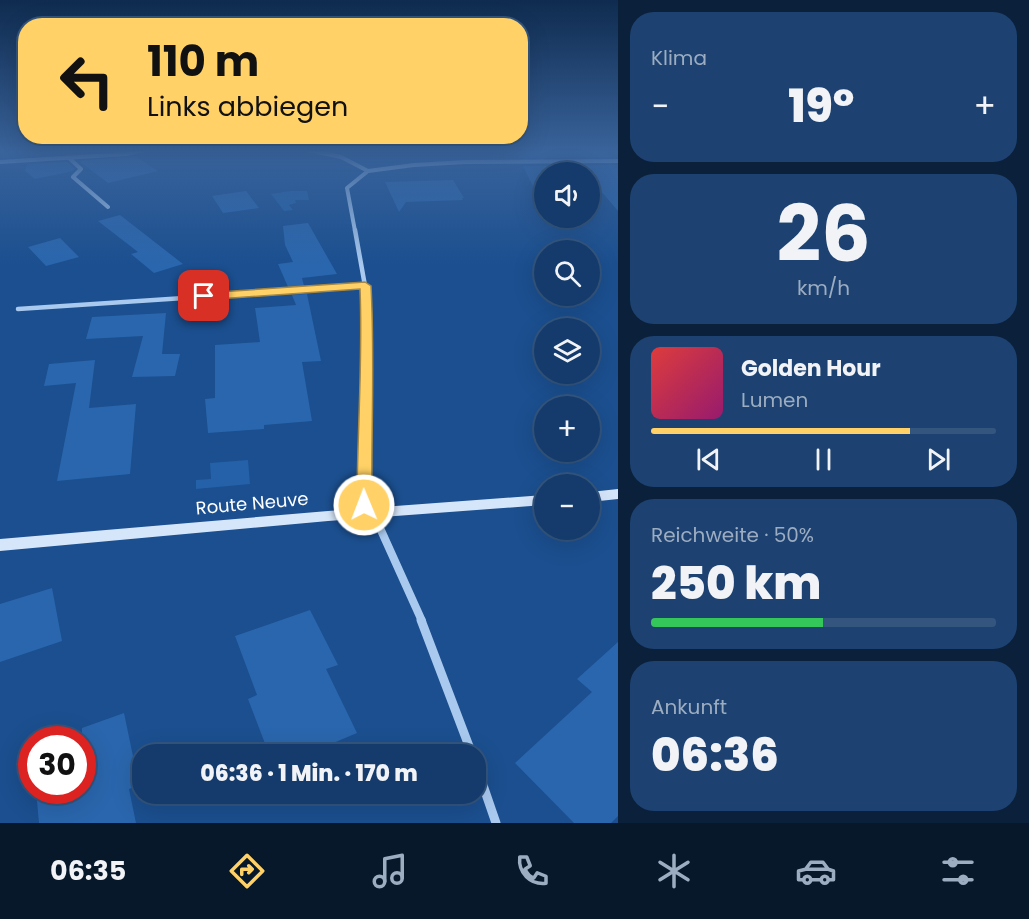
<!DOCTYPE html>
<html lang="de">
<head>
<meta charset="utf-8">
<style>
  :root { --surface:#143b6b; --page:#1d4271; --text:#f1f3f6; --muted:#9dadc1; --line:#33557e; --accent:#ffd166 }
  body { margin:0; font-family:Poppins,sans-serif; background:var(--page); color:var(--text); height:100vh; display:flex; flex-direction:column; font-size:22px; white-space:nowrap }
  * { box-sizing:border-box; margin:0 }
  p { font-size:20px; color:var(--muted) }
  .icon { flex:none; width:33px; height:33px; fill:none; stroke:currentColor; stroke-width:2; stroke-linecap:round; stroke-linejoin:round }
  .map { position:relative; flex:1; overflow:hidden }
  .panel { display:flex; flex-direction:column; gap:12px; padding:12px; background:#0b203b; width:411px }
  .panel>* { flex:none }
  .hud { position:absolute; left:18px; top:18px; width:510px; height:126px; border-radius:24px; box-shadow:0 6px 24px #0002,0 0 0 2px var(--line); background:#ffd166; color:#111; overflow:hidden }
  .fabs { position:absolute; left:534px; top:162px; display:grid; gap:12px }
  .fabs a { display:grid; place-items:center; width:66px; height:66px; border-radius:50%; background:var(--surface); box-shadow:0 6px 24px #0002,0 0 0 2px var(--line); font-size:30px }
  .speed { position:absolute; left:18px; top:726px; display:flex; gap:12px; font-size:30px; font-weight:700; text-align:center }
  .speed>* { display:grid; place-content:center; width:78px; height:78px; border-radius:50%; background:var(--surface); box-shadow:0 6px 24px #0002,0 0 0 2px var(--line); line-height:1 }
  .speed .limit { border:9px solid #d22; background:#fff; color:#111 }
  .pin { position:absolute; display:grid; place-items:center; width:51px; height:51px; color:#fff; margin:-26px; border-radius:12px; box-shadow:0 3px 9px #0006 }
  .me { position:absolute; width:66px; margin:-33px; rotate:359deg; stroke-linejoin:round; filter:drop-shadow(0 0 4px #0008) }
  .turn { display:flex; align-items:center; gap:21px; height:126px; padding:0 30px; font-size:27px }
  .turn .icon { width:78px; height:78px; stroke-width:2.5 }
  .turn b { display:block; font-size:42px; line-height:51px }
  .big { font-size:45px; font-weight:800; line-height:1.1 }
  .panel .widget { flex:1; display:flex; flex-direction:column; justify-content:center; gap:9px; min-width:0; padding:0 21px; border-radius:24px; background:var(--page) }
  .panel .dial { align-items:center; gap:0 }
  .dial b { font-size:78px; line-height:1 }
  .song { display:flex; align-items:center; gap:18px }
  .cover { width:72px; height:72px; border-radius:9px; background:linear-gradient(135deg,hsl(0 70% 55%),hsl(320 70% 35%)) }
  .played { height:6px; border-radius:3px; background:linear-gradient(90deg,var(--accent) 75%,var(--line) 75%) }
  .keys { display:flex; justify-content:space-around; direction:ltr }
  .heat { display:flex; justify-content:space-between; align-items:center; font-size:33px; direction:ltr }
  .charge { height:9px; border-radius:4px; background:linear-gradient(90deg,#34c759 50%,var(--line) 0) }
  .trip { position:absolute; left:132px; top:744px; width:354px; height:60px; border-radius:24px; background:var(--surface); box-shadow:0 6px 24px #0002,0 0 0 2px var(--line); font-weight:800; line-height:60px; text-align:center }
  .menu { display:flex; height:96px; justify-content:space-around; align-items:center; background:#08182b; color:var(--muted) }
  .menu .icon { width:42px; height:42px }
  .menu .selected { color:var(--accent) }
  .menu b { font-size:27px; color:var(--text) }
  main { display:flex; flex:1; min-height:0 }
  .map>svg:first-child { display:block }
  .green { fill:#2461a8 }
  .building { fill:#2a66ad }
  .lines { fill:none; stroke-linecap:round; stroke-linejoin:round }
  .street-far4 { stroke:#a9c9ee; stroke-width:4 }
  .street-far3 { stroke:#a9c9ee; stroke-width:4.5 }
  .street-far2 { stroke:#a9c9ee; stroke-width:6 }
  .street-far1 { stroke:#a9c9ee; stroke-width:8 }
  .street { stroke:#a9c9ee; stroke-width:9 }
  .secondary { fill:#d6e6fa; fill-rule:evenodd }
  .route { fill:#ffd166; stroke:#a68842; stroke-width:1.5 }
  .labels { text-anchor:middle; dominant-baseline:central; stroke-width:6; stroke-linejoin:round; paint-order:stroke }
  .street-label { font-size:18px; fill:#fff; stroke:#1b4f8f }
</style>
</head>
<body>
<main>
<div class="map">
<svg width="618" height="823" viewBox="0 0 618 823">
  <rect width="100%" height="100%" fill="#1b4f8f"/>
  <path class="green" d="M 291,191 L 307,191 L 309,200 L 295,200 L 296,203 L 289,205 L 293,210 L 284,211 L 271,194 Z
    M 248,460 L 250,484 L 196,489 L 196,480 L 211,479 L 210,463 Z"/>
  <path class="building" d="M 31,150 L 125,150 L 30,156 Z
    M 515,150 L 606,150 L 612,157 L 519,158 Z
    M 135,156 L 158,171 L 108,183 L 79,161 Z
    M 67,162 L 75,169 L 73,171 L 35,179 L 25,171 L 27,164 Z
    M 618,165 L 618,211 L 596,185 L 590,185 L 590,172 L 544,172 L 544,208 L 523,166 Z
    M 453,180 L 464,198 L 462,198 L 463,200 L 406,202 L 399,212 L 385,182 Z
    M 246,191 L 259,208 L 223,213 L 212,196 Z
    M 120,215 L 183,264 L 154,273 L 131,254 L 138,252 L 98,221 Z
    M 308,223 L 337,274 L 302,278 L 304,286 L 288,287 L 278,264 L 293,262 L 285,245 L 283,226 Z
    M 60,238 L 79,257 L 46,266 L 28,247 Z
    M 307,294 L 321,361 L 302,362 L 312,421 L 264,425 L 264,429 L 208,433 L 205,399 L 215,398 L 215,345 L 260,342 L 255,308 L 296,305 L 292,295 Z
    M 166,313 L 162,354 L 180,354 L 175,376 L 132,377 L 143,336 L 86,339 L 92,317 Z
    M 95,360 L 89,408 L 136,404 L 130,474 L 57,481 L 76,383 L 44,386 L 49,364 Z
    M 52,588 L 62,641 L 0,662 L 0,604 Z
    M 310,610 L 338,665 L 326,669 L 357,733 L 307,754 L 269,754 L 248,699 L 257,695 L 235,636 Z
    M 618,642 L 618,816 L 611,823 L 574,823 L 515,763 L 592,692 L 577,679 Z
    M 124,713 L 139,785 L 129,789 L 136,823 L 39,823 L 36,790 L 82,790 L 82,728 Z"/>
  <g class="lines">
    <path class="street-far4" d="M 308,150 L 341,157 L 368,171
      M 69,158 L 81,169 L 73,177 L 108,207
      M 0,162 L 127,154 L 143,150
      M 355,231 L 347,188 L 368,171 L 414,165 L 466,162 L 618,161"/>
    <path class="street-far3" d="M 355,230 L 365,286 L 367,333
      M 18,309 L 365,286"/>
    <path class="street-far2" d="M 364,461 L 367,331"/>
    <path class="street-far1" d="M 364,459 L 365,505 L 380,528 L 422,621"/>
    <path class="street" d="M 421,620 L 472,754
      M 476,765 L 496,823"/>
    <path class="secondary" d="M 618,489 L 618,499 L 590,502 L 590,492 Z
      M 544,495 L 544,505 L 328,521 L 0,551 L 0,539 L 328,511 Z"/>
  </g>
  <linearGradient id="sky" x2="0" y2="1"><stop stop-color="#0f2b4f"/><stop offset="0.57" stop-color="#39639b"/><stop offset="1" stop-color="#39639b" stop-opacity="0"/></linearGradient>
  <rect width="618" height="265" fill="url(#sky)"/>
  <path class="route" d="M 365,282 L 371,286 C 375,358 371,432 372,505 L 370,509 L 359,509 L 357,505 C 357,433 363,361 360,289 L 204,300 L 199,296 L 204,293 Z"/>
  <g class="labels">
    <g class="street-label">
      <text transform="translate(252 503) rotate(-5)">Route Neuve</text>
    </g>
  </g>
</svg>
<div class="fabs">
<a><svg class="icon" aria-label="sound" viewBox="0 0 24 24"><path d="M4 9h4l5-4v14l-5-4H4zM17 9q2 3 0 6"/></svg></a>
<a><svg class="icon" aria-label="search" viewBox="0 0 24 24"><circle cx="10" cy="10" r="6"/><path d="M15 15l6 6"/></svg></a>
<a><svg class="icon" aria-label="layers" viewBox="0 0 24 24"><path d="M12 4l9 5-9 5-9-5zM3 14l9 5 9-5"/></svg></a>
<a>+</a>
<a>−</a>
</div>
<div class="speed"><div class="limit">30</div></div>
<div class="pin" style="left:204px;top:296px;background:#d93025"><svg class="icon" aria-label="arrive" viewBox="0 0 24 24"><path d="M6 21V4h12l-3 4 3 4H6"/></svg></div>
<svg class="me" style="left:364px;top:505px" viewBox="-20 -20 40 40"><circle r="17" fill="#ffd166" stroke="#fff" stroke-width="3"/><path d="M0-11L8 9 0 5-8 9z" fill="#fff"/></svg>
<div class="trip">06:36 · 1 Min. · 170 m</div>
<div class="hud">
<div class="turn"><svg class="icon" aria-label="left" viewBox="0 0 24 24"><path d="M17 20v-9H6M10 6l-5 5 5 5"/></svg><div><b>110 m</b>Links abbiegen</div></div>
</div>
</div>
<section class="panel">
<div class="widget"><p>Klima</p>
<div class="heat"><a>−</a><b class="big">19°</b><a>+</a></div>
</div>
<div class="widget dial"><b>26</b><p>km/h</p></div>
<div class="widget">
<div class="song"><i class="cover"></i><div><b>Golden Hour</b><p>Lumen</p></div></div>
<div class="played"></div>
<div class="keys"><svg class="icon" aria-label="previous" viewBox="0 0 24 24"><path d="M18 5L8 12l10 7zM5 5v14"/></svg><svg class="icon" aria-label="pause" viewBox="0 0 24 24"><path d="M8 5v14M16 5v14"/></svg><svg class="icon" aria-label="next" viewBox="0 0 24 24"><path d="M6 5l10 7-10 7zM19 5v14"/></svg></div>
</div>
<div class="widget"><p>Reichweite · 50%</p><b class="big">250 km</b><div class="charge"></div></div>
<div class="widget"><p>Ankunft</p><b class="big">06:36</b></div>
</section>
</main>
<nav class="menu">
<b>06:35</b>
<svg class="icon selected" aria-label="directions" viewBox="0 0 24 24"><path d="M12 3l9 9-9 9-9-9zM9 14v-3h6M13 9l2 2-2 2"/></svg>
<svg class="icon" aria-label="music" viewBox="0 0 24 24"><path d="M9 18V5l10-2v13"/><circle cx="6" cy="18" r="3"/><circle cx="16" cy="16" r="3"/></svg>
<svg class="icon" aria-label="phone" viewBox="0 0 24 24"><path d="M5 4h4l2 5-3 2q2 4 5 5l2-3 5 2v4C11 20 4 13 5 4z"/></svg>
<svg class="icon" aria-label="climate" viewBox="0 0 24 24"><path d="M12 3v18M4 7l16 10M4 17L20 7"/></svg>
<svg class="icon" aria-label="car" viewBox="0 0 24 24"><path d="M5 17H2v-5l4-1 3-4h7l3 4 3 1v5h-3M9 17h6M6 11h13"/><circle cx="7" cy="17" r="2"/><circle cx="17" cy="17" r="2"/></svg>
<svg class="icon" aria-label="filters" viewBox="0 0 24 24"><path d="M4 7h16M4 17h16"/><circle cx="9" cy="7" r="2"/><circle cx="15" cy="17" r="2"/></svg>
</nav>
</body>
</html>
